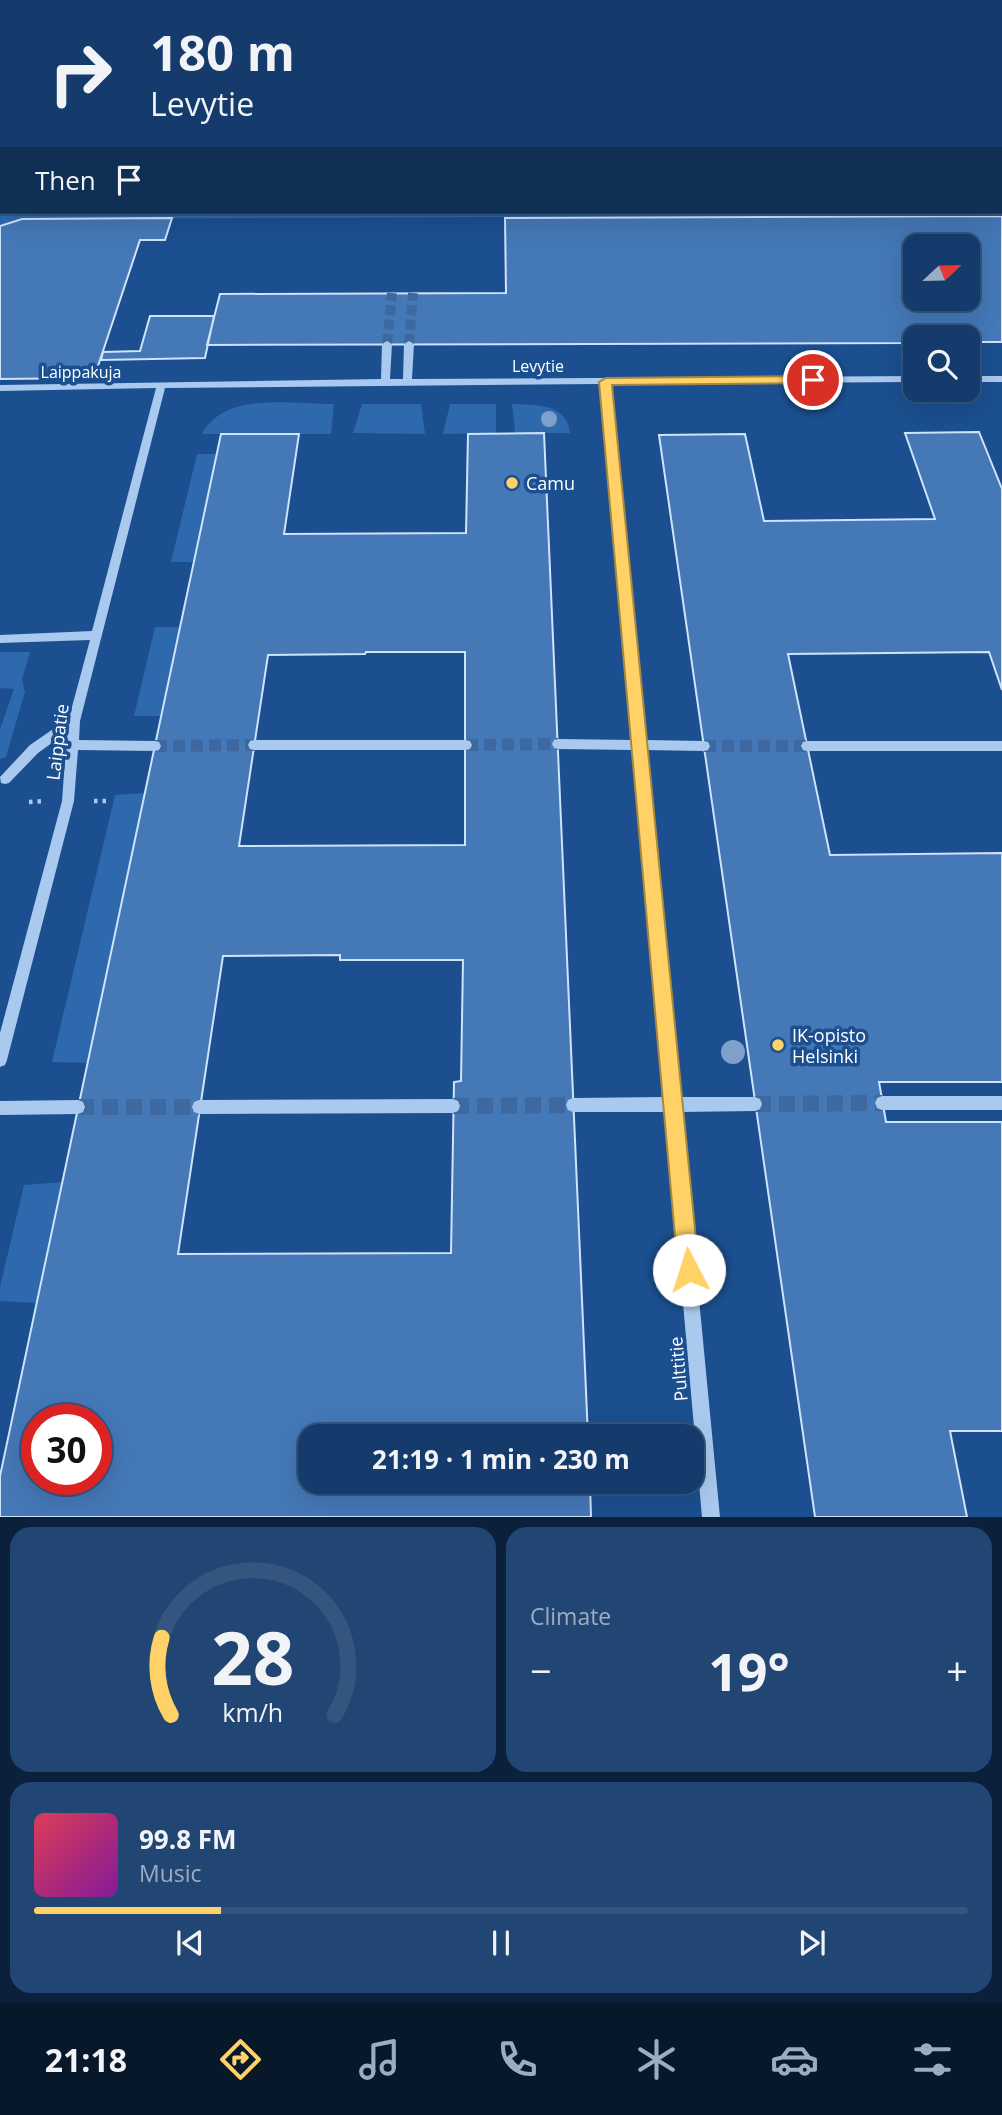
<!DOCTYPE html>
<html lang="en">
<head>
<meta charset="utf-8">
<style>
  :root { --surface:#143b6b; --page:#214673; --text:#f1f3f6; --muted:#9dadc1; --line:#33557e; --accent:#ffd166 }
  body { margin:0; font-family:"Open Sans",sans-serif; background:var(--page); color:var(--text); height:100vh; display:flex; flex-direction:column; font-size:26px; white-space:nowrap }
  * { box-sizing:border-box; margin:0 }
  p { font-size:23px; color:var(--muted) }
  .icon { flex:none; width:38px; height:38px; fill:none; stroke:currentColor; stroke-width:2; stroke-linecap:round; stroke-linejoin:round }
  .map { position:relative; height:1517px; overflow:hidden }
  .details { display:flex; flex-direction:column; gap:10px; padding:10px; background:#0b203b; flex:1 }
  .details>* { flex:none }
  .banner { position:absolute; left:0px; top:0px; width:1003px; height:214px; box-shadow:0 7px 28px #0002,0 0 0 2px var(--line); background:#143b6b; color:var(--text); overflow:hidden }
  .needle { width:46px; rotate:68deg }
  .fabs { position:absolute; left:903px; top:234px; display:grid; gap:14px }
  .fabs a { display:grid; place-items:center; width:77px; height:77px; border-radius:14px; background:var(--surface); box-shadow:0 7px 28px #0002,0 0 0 2px var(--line); font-size:35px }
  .speed { position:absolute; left:21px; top:1404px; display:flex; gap:14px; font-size:35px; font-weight:700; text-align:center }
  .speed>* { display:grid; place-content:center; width:91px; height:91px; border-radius:50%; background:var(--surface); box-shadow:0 7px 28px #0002,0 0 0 2px var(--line); line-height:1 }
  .speed .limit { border:10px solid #d22; background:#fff; color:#111 }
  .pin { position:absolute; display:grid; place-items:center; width:60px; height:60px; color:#fff; margin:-30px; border:4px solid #fff; border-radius:50%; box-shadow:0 2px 7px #0007 }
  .me { position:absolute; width:77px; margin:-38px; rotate:355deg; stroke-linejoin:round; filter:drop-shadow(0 0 5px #0008) }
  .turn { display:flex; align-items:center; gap:24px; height:147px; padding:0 35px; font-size:32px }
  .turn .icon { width:91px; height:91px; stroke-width:2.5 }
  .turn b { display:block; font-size:49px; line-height:60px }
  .then { display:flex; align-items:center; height:66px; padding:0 35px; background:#0003; gap:14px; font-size:26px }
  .big { font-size:52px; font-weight:700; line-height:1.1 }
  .details .card { flex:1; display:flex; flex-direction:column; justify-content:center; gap:10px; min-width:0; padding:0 24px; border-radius:21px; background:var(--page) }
  .details .dial { align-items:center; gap:0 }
  .dial svg { height:182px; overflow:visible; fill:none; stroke:var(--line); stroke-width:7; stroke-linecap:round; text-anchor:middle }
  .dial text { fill:var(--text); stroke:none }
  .song { display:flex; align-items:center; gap:21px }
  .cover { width:84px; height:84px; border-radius:10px; background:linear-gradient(135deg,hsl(350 70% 55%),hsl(290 70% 35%)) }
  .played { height:7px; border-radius:4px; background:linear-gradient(90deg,var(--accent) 20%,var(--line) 20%) }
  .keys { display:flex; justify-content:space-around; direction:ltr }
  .heat { display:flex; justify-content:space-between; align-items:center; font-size:38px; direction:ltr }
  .details .tiles { flex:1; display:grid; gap:10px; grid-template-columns:1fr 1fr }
  .card:last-child { grid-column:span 2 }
  .trip { position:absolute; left:298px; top:1424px; width:406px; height:70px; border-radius:21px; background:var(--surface); box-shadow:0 7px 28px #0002,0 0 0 2px var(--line); font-weight:700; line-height:70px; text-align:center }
  .dock { display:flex; height:112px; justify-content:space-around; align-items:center; background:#08182b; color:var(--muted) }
  .dock .icon { width:49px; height:49px }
  .dock .active { color:var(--accent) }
  .dock b { font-size:32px; color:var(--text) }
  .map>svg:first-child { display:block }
  .green { fill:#2e69ad }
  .building { fill:#4478b7; stroke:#cfe3fa; stroke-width:2; fill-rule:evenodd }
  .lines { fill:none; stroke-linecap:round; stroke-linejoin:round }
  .minor-tunnel-far2 { stroke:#3d69a0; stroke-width:10; stroke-dasharray:10 4.5; stroke-linecap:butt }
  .minor-tunnel-far1 { stroke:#3d69a0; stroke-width:12; stroke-dasharray:12 6; stroke-linecap:butt }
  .minor-tunnel { stroke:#3d69a0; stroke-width:16; stroke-dasharray:16 8; stroke-linecap:butt }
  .path-far1 { stroke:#a9c9ee; stroke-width:2.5; stroke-dasharray:2 3.5; stroke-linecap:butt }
  .path { stroke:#a9c9ee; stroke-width:4.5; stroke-dasharray:3.5 5; stroke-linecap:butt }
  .minor { fill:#a9c9ee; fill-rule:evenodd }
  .major { fill:#f0f6ff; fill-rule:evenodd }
  .tree { fill:#7ea0ca }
  .route { fill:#ffd166; stroke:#a68842; stroke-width:2 }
  .poi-dot { fill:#ffd166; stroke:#1b4f8f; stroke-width:2.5 }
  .labels { text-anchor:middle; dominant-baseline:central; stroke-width:7; stroke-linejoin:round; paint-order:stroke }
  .far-street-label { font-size:16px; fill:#fff; stroke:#1b4f8f }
  .poi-label { font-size:18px; fill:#fff; stroke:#1b4f8f; text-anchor:start }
  .street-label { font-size:18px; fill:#fff; stroke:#1b4f8f }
</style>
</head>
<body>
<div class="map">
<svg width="1002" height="1517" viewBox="0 0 1002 1517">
  <rect width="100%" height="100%" fill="#1b4f8f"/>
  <path class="green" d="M 0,0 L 599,0 L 601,2 L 2,2 L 0,142 Z
    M 789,0 L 1002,0 L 1002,63 L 1001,2 L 780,2 Z
    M 1002,166 L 1002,215 L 22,219 L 0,226 L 2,168 L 2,212 L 1001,212 Z
    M 334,404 L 331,434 L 202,434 C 225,391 292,404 334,404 Z
    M 362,404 L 421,404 L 425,434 L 353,433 Z
    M 450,404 L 496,404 L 496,433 L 443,434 Z
    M 512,404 C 536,405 567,403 570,433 L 515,433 Z
    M 197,454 L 218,454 L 195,562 L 171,562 Z
    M 155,627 L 181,627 L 161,716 L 134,716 Z
    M 0,652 L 30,652 L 22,679 L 25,692 L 6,757 L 0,759 L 0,729 L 14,689 L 0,688 Z
    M 145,793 L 88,1063 L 52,1062 L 115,795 Z
    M 63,1182 L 37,1303 L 0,1301 L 0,1287 L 24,1185 Z"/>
  <path class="building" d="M 1002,216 L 1002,342 L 968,342 L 968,338 L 915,338 L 915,343 L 207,345 L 220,294 L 506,293 L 505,218 ZM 915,247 L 968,247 L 968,299 L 915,299 Z
    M 172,218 L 165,240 L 140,240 L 94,378 L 0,379 L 0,226 L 22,219 Z
    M 150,316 L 214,316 L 205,358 L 101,360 L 103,352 L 140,351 Z
    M 979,432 L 1002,489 L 1002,690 L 989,652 L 788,654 L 830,855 L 1002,853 L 1002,1082 L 879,1082 L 886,1122 L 1002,1122 L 1002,1431 L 950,1431 L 967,1517 L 815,1517 L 659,435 L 745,434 L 764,521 L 935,519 L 905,433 Z
    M 544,433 L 588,1437 L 310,1437 L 310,1482 L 590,1482 L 591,1517 L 0,1517 L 0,1476 L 221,434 L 299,434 L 284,534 L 466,533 L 468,434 ZM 366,652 L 465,652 L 465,845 L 239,846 L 268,655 L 365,654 ZM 340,955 L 340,960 L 463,960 L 461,1081 L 454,1082 L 451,1253 L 178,1254 L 223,956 ZM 37,1419 L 96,1419 L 96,1479 L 37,1479 Z"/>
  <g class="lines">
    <path class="minor-tunnel-far2" d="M 387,344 L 392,293
      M 409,344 L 413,293"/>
    <path class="minor-tunnel-far1" d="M 466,745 L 558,744
      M 155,746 L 254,745
      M 704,746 L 807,746"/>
    <path class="minor-tunnel" d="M 755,1104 L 882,1103
      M 453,1106 L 573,1105
      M 78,1107 L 199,1107"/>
    <path class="path-far1" d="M 31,0 L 33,2
      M 171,0 L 176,2
      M 81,2 L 87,0
      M 0,215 L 15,212"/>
    <path class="path" d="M 94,801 L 107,801
      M 29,802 L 43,801"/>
    <path class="minor" d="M 608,0 L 615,0 L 617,2 L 609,2 Z
      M 1001,155 L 1002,155 L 1002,159 L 1001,159 Z
      M 387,341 L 392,344 L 390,379 L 403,379 L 404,344 L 409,341 L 414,344 L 412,379 L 915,376 L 915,382 L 610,384 L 645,740 L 704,741 L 708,742 L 710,746 L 708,750 L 704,751 L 646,750 L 679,1097 L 755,1097 L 760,1099 L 762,1104 L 760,1109 L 755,1111 L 681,1112 L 720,1517 L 702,1517 L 666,1112 L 573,1112 L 568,1110 L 566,1105 L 568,1100 L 573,1098 L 664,1097 L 633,750 L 558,749 L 554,748 L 552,744 L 554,740 L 558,739 L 632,740 L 601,384 L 165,388 L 80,721 L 79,740 L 155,741 L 159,742 L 161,746 L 159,750 L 155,751 L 78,750 L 74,801 L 7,1060 L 5,1065 L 0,1067 L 0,1033 L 62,801 L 67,732 L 38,753 L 9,783 L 5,784 L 1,783 L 0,777 L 30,745 L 69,718 L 90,640 L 0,643 L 0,635 L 92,631 L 156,388 L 0,391 L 0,385 L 381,379 L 382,344 Z
      M 968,376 L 1002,376 L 1002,382 L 968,382 Z
      M 254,740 L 466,740 L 470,741 L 472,745 L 470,749 L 466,750 L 254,750 L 250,749 L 248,745 L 250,741 Z
      M 807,741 L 1002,741 L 1002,751 L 807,751 L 803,750 L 801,746 L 803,742 Z
      M 882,1096 L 1002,1096 L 1002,1110 L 882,1110 L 877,1108 L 875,1103 L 877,1098 Z
      M 453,1099 L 458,1101 L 460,1106 L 458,1111 L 453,1113 L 199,1114 L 194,1112 L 192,1107 L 194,1102 L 199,1100 Z
      M 78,1100 L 83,1102 L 85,1107 L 83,1112 L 78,1114 L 0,1115 L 0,1101 Z"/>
    <path class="major" d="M 727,0 L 744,0 L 726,2 Z
      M 0,151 L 2,151 L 2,157 L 0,157 Z"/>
  </g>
  <g class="tree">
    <circle cx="549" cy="419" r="8"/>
    <circle cx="733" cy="1052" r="12"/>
  </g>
  <path class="route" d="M 813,376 L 819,380 L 818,383 L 612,385 L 699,1270 L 696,1277 L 689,1280 L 681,1277 L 678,1270 L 599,382 L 606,378 Z"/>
  <g class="poi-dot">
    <circle cx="512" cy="483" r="7"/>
    <circle cx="778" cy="1045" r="7"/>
  </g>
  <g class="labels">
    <g class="far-street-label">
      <text x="538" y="366">Levytie</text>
      <text x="81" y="372">Laippakuja</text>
    </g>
    <g class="poi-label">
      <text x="526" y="483">Camu</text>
      <text x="792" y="1035">IK-opisto<tspan x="792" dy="21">Helsinki</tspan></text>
    </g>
    <g class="street-label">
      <text transform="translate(57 742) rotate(-83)">Laippatie</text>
      <text transform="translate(678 1369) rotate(-95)">Pulttitie</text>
    </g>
  </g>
</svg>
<div class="fabs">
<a><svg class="needle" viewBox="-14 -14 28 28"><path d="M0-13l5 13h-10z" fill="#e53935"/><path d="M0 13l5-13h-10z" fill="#9dadc1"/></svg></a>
<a><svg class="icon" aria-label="search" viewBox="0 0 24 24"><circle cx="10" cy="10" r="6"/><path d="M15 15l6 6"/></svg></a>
</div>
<div class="speed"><div class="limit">30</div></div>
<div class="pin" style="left:813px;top:380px;background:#d93025"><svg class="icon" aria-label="arrive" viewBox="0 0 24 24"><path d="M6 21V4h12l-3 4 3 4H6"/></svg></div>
<svg class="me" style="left:689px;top:1270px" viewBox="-20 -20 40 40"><circle r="19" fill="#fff"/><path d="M0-13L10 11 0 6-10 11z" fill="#ffd166"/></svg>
<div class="trip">21:19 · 1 min · 230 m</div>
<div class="banner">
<div class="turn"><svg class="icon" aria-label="right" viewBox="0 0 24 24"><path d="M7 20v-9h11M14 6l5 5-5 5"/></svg><div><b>180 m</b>Levytie</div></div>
<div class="then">Then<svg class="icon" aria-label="arrive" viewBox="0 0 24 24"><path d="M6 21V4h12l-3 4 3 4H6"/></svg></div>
</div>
</div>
<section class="details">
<div class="tiles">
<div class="card dial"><svg viewBox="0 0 100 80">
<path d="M14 69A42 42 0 1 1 86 69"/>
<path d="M14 69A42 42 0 0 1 10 35" stroke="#ffd166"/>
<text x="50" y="56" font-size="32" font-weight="700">28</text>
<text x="50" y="72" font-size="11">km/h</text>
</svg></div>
<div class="card"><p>Climate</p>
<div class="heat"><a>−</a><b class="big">19°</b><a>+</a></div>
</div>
<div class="card">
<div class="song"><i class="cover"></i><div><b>99.8 FM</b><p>Music</p></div></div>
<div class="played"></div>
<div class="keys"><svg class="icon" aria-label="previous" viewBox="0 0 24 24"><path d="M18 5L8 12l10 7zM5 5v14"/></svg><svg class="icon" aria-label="pause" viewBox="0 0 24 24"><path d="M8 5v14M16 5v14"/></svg><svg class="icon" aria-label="next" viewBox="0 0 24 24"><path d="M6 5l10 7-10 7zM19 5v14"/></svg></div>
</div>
</div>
</section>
<nav class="dock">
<b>21:18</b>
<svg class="icon active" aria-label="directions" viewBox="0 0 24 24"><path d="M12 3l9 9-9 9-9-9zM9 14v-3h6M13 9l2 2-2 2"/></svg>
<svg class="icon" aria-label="music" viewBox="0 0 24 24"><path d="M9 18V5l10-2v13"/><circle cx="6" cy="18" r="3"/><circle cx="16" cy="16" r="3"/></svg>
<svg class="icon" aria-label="phone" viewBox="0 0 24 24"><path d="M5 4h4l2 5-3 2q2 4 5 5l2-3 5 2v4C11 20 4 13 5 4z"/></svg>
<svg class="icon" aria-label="climate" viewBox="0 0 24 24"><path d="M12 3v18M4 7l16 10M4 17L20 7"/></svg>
<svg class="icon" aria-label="car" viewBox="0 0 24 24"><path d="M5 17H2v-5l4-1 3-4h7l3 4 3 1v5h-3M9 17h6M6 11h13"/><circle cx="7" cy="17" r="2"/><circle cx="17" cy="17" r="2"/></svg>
<svg class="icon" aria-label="filters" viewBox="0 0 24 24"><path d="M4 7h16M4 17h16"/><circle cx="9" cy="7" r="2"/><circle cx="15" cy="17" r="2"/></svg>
</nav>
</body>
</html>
